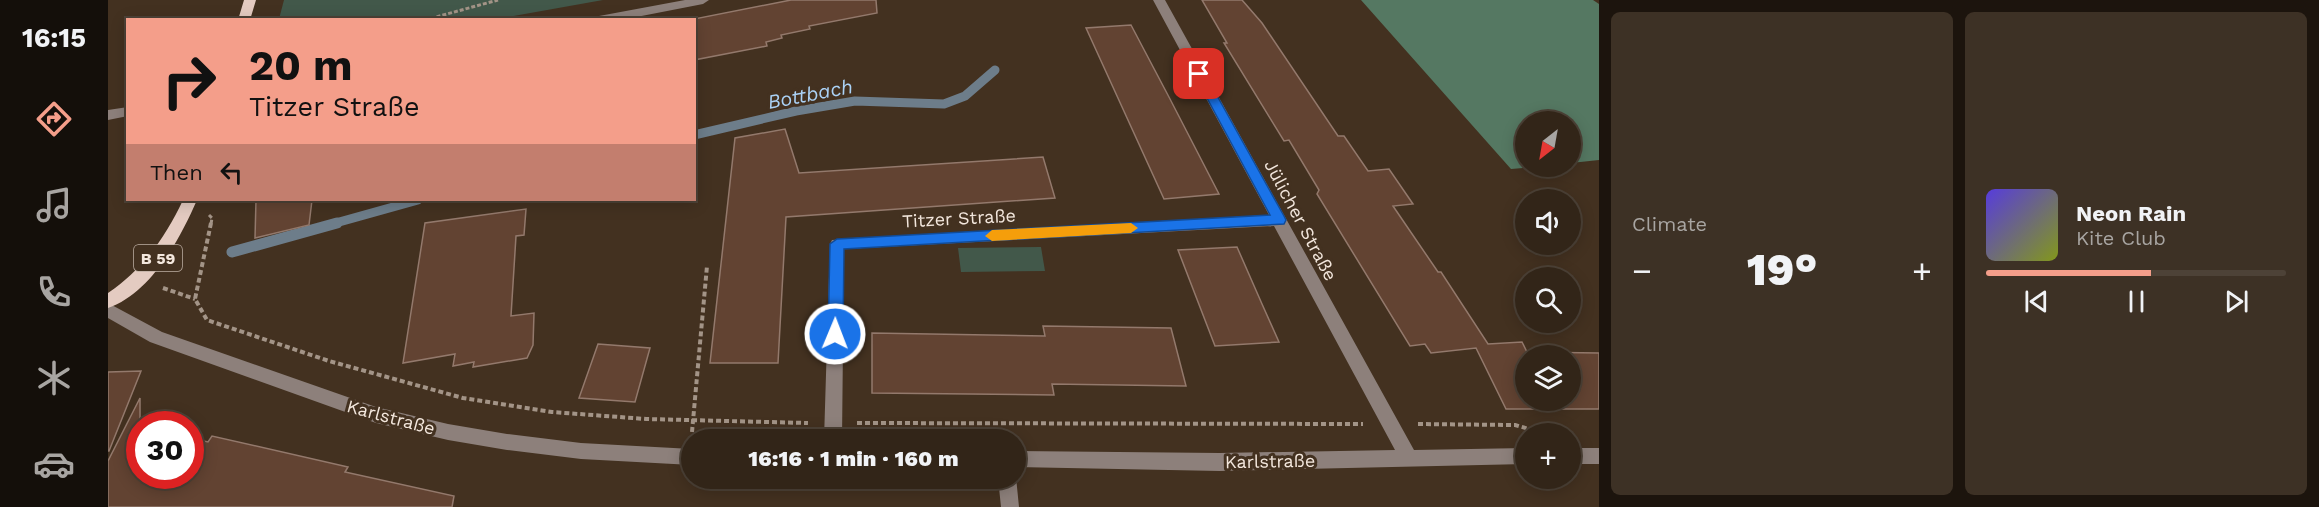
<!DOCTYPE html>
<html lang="en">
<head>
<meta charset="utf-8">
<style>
  :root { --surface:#322518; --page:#3d3125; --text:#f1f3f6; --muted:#a8a5a2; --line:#4d4237; --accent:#f49e8a }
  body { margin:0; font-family:"Work Sans",sans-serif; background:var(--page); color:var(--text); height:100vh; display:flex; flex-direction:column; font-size:22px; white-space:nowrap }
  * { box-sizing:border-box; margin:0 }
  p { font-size:20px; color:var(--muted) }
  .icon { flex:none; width:33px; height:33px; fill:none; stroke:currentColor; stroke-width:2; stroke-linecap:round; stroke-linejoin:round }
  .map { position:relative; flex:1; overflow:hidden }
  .sheet { display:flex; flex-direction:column; gap:12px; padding:12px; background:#1c140d; width:720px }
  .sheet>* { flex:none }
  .top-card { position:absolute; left:18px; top:18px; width:570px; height:183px; border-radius:0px; box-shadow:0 3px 15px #0003,0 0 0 2px var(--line); background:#f49e8a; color:#111; overflow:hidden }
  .needle { width:39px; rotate:211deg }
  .tools { position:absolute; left:1407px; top:111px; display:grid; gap:12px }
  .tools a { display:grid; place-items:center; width:66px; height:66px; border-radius:50%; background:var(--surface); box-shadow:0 3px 15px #0003,0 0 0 2px var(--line); font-size:30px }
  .speed { position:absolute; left:18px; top:411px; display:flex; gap:12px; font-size:30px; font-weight:700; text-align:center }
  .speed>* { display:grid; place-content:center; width:78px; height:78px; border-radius:50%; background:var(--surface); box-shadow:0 3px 15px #0003,0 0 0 2px var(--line); line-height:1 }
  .speed .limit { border:9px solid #d22; background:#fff; color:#111 }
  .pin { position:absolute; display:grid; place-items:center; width:51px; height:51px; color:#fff; margin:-26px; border-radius:12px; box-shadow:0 3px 9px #0006 }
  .me { position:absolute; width:66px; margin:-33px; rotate:1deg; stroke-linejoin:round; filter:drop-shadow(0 0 4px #0008) }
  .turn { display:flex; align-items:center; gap:21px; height:126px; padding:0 24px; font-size:27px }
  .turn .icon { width:78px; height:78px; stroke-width:2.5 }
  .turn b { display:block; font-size:42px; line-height:51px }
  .then { display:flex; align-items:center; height:57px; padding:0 24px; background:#0003; gap:12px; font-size:22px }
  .big { font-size:45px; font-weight:800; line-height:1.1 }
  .sheet .card { flex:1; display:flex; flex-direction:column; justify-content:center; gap:9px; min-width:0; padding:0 21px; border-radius:9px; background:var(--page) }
  .song { display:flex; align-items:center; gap:18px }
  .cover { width:72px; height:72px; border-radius:9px; background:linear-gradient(135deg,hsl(250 70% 55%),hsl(70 70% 35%)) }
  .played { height:6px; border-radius:3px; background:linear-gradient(90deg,var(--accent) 55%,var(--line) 55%) }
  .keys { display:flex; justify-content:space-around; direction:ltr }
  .heat { display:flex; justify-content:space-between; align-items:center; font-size:33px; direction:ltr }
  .sheet .tiles { flex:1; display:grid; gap:12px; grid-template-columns:repeat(2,1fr) }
  .trip { position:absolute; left:573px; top:429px; width:345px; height:60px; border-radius:30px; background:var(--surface); box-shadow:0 3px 15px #0003,0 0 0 2px var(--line); font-weight:800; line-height:60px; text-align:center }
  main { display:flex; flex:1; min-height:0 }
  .tabs { display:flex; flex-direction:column; width:108px; justify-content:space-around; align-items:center; background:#140f0a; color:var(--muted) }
  .tabs .icon { width:42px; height:42px }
  .tabs .selected { color:var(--accent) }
  .tabs b { font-size:27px; color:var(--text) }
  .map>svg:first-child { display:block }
  .green { fill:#42584a }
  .forest { fill:#557862 }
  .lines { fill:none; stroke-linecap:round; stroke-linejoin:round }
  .stream-far1 { stroke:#6d7d8a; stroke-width:9 }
  .stream { stroke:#6d7d8a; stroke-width:11 }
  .building { fill:#624332; stroke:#93796c; stroke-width:1.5; fill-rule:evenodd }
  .path-far1 { stroke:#a39487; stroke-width:3; stroke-dasharray:4 2; stroke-linecap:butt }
  .path { stroke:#a39487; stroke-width:4; stroke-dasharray:5 3; stroke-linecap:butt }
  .minor { fill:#8d807b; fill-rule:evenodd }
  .major { fill:#e4cbc1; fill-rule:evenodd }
  .route { fill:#1a73e8; stroke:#114b97; stroke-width:1.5 }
  .slow { fill:#f59e0b }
  .labels { text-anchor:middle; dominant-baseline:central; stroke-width:6; stroke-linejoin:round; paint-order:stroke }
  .shield { fill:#433120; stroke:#beb0a4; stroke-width:1.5 }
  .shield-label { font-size:16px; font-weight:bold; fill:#f3e7dd }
  .street-label { font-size:18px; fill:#f3e7dd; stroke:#433120 }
  .water-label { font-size:20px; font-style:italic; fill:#abd2f6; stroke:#433120 }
</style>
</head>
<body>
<main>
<nav class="tabs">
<b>16:15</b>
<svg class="icon selected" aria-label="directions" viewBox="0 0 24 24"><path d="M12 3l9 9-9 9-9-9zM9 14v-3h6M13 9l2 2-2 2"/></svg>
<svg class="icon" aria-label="music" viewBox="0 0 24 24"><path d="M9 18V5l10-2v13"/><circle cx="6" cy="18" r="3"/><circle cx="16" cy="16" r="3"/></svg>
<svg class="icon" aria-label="phone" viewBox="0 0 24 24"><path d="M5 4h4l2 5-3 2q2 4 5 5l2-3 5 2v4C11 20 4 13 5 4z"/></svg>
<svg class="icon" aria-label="climate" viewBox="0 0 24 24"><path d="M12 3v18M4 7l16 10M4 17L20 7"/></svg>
<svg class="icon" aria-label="car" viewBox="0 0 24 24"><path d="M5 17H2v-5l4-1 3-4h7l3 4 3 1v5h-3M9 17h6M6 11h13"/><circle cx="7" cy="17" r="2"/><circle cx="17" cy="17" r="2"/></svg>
</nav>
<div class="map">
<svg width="1491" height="507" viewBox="0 0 1491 507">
  <rect width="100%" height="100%" fill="#433120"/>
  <path class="green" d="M 176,0 L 495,0 L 389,19 L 171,19 Z
    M 933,247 L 937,271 L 853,272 L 850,248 Z"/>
  <path class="forest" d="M 1253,0 L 1485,0 L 1491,4 L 1491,160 L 1463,163 L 1462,122 L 1418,122 L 1418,166 L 1429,167 L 1403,169 Z"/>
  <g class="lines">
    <path class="stream-far1" d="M 586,135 L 688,111 L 747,101 L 836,104 L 857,96 L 887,70
      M 224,224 L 310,200"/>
    <path class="stream" d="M 124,252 L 229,223"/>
  </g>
  <path class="building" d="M 683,0 L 768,0 L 769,13 L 701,26 L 702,29 L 673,35 L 674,38 L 658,42 L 659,46 L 586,60 L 586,19 Z
    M 1094,0 L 1134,0 L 1154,23 L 1230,136 L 1236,136 L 1260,171 L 1281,169 L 1305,204 L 1285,206 L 1330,272 L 1333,272 L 1380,344 L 1414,342 L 1419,352 L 1491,353 L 1491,409 L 1398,409 L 1368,348 L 1323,353 L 1317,344 L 1302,346 L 1209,194 L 1211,190 L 1181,140 L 1176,141 L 1116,43 L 1119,43 ZM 1418,356 L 1462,356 L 1462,400 L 1418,400 Z
    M 1023,25 L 1062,99 L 1111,194 L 1056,199 L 978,28 Z
    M 677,129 L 691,173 L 935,157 L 947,198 L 678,217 L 670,363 L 602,363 L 627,138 Z
    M 148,200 L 204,200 L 201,225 L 147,238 Z
    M 418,209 L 416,235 L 408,236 L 403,316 L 426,313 L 425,345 L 419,358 L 365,367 L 366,362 L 345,366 L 347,354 L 295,363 L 317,223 Z
    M 1129,247 L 1154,304 L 1171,342 L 1107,346 L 1070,250 Z
    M 935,326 L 1063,328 L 1078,386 L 944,384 L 946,395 L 764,393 L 764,333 L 937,336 Z
    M 490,344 L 542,348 L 527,402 L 471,398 Z
    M 33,371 L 1,451 L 0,451 L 0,372 Z
    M 32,398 L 32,476 L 82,476 L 82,438 L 100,442 L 104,436 L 240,467 L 237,472 L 346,496 L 344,507 L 0,507 L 0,461 Z"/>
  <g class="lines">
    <path class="path-far1" d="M 317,20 L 390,0
      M 101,215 L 104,218 L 103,224"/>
    <path class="path" d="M 103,223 L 87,299 L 99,320 L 221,361 L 355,398 L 444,412 L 538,419 L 700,423
      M 55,288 L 87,299
      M 749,423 L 1255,424
      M 1310,424 L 1407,425 L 1438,434
      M 584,432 L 599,266"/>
    <path class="minor" d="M 577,0 L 601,0 L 595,4 L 513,20 L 485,20 L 491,16 Z
      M 1045,0 L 1057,0 L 1306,450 L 1418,448 L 1418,464 L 1112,471 L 908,467 L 908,451 L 1112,453 L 1287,450 L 1166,226 L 736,249 L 734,440 L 716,440 L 722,244 L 724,240 L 1161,215 Z
      M 20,107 L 20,116 L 0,120 L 0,110 Z
      M 0,303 L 54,332 L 268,407 L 340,424 L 399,434 L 473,443 L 584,449 L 584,465 L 473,459 L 399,450 L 340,440 L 268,423 L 42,342 L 0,318 Z
      M 1462,448 L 1491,448 L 1491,464 L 1462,464 Z
      M 908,477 L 911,507 L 893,507 L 890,478 Z"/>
    <path class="major" d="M 136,0 L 148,0 L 142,20 L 130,20 Z
      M 75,200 L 89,200 C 72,239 43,293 0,308 L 0,293 C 35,269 57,238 75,200 Z"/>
  </g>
  <path class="route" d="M 1091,70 L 1097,74 L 1176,216 L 1178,220 L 1176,224 L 736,249 L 735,334 L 733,338 L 727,340 L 722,338 L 720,334 L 722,244 L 729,239 L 1162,215 L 1086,74 Z"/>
  <path class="slow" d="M 1023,223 L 1030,228 L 1023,233 L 884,241 L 877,236 L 884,230 Z"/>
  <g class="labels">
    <rect class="shield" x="26" y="245" width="48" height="26" rx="4.5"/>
    <g class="shield-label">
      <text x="50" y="258">B 59</text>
    </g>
    <g class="street-label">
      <text transform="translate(851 218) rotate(-3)">Titzer Straße</text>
      <text transform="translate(1193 220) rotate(62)">Jülicher Straße</text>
      <text transform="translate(283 417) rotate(15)">Karlstraße</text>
      <text transform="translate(1162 461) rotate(-1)">Karlstraße</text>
    </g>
    <g class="water-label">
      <text transform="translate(702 94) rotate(-11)">Bottbach</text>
    </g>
  </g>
</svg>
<div class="tools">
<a><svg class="needle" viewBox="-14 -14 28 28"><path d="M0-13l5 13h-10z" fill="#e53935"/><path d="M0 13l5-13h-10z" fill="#a8a5a2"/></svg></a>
<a><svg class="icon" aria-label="sound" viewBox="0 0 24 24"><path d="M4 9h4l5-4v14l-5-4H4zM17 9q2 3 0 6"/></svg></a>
<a><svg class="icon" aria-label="search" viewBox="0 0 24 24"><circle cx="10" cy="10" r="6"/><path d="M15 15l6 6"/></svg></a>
<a><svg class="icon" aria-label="layers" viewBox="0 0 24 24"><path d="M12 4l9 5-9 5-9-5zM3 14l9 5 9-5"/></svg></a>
<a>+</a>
</div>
<div class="speed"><div class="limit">30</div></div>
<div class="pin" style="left:1091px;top:74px;background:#d93025"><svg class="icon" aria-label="arrive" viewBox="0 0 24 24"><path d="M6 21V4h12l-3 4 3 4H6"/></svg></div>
<svg class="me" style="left:727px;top:334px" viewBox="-20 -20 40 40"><circle r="17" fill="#1a73e8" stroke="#fff" stroke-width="3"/><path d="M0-11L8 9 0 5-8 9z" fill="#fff"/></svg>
<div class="trip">16:16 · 1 min · 160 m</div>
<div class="top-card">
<div class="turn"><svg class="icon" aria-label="right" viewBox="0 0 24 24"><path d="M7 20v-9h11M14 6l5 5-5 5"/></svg><div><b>20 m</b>Titzer Straße</div></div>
<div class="then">Then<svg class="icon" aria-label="left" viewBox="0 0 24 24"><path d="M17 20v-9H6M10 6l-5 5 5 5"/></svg></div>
</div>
</div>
<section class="sheet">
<div class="tiles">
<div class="card"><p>Climate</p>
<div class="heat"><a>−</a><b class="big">19°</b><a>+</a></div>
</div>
<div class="card">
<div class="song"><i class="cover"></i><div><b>Neon Rain</b><p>Kite Club</p></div></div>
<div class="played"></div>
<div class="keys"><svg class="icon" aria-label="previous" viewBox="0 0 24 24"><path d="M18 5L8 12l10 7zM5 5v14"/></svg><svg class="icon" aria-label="pause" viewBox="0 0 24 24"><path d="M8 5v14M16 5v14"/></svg><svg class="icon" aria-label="next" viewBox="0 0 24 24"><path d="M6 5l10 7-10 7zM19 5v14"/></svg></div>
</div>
</div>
</section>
</main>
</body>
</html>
